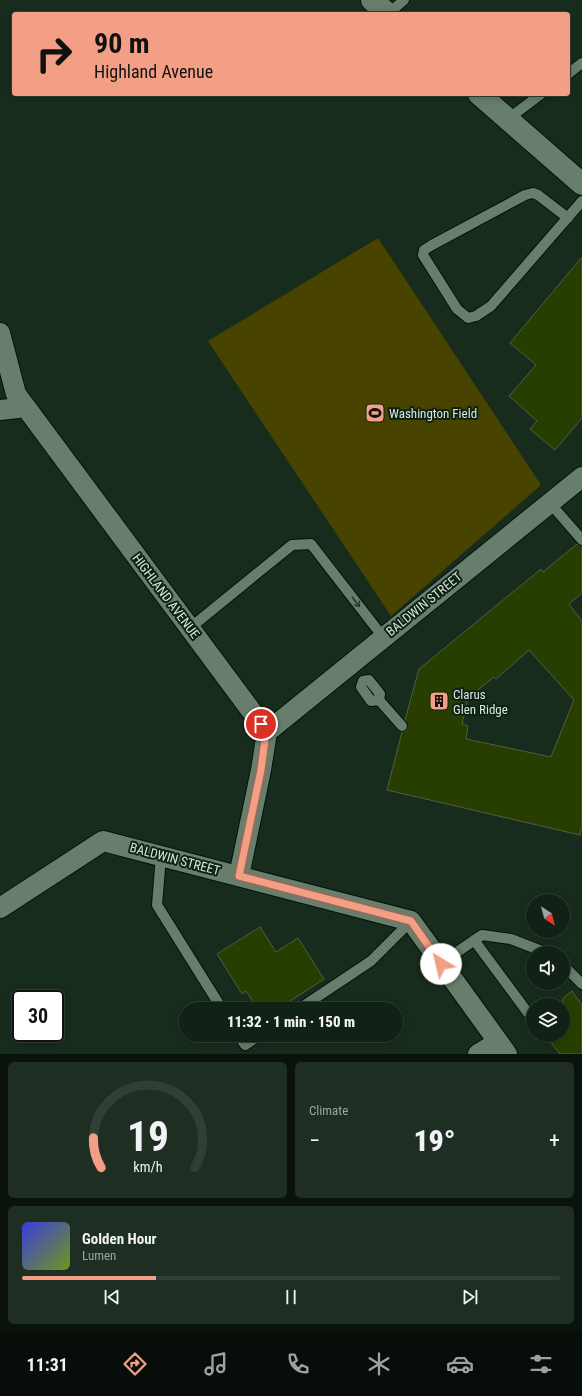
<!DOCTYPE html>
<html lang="en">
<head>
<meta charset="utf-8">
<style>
  :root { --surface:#122116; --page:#1f2e23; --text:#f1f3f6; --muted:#9ca3a1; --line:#313e35; --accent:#f39f86 }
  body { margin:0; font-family:"Roboto Condensed",sans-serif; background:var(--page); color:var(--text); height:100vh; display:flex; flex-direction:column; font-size:15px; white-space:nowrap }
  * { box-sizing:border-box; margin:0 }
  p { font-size:13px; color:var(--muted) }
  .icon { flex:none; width:22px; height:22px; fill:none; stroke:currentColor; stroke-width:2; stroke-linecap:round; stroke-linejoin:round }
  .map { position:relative; height:1054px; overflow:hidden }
  .sheet { display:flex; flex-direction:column; gap:8px; padding:8px; background:#0a120c; flex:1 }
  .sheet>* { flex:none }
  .hud { position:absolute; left:12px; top:12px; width:558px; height:84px; border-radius:4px; box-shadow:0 2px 10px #0003,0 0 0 1px var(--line); background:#f39f86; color:#111; overflow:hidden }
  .needle { width:26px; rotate:144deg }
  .tools { position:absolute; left:526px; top:894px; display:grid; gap:8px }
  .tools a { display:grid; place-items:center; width:44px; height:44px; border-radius:50%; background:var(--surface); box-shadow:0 2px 10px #0003,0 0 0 1px var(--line); font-size:20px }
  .speed { position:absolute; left:12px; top:990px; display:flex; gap:8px; font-size:20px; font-weight:700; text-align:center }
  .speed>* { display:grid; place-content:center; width:52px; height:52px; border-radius:50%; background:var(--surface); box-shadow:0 2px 10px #0003,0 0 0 1px var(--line); line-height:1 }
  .speed .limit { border:2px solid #111; border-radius:6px; background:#fff; color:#111 }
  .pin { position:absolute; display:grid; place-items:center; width:34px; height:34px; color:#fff; margin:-17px; border:2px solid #fff; border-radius:50%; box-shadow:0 1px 4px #0007 }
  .me { position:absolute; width:44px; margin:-22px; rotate:324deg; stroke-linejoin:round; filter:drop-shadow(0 0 3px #0008) }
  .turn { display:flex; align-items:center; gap:14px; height:84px; padding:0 16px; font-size:18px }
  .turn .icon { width:52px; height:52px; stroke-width:2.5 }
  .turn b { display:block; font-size:28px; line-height:34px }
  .big { font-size:30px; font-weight:800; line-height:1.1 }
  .sheet .tile { flex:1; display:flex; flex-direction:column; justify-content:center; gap:6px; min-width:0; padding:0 14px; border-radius:6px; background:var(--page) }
  .sheet .dial { align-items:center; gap:0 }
  .dial svg { height:104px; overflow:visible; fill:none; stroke:var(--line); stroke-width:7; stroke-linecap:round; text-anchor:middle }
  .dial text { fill:var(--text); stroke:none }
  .song { display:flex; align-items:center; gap:12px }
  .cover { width:48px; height:48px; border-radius:6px; background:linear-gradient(135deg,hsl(240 70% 55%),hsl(80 70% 35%)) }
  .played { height:4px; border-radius:2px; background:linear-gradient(90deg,var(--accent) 25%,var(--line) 25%) }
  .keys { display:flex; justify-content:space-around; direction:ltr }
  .heat { display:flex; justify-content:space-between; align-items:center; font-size:22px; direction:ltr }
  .sheet .tiles { flex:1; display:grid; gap:8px; grid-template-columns:1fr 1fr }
  .tile:last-child { grid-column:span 2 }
  .trip { position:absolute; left:179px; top:1002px; width:224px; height:40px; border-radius:20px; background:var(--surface); box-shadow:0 2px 10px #0003,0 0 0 1px var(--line); font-weight:800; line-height:40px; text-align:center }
  .menu { display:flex; height:64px; justify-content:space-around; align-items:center; background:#070d09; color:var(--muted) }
  .menu .icon { width:28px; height:28px }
  .menu .active { color:var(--accent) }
  .menu b { font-size:18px; color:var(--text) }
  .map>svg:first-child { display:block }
  .green { fill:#484400 }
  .building { fill:#283e00; stroke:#515c46; fill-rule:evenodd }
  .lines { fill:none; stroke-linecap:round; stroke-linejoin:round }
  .service-casing { stroke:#021407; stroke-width:12 }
  .minor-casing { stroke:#021407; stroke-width:22 }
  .tertiary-casing { stroke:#021407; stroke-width:24 }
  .service { stroke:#677e6c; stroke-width:10 }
  .minor { stroke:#677e6c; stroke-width:20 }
  .tertiary { stroke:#677e6c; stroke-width:22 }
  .oneway { stroke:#293e2e }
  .route-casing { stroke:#9e6757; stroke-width:10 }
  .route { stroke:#f39f86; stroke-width:7 }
  .labels { text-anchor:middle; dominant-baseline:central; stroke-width:4; stroke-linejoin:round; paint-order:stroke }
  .poi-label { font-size:13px; fill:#d9e6dc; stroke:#0e2214; text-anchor:start }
  .street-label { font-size:13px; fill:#d9e6dc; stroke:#0e2214 }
</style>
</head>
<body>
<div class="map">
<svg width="582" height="1054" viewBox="0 0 582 1054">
  <rect width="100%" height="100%" fill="#182c1d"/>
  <path class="green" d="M 378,238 L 541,485 L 391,616 L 208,341 Z"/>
  <path class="building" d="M 582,257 L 582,418 L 555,450 L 530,429 L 537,421 L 509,396 L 536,365 L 510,343 Z
    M 577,544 L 582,546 L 582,593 L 569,604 L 582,621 L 582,825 L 580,835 L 387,790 L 402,732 L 406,731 L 408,728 L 405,720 L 419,669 L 541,569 L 543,572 ZM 529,650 L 574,700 L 551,757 L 466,739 L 468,726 L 462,724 L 468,698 L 494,677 L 496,679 Z
    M 260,927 L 276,952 L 298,938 L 324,979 L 278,1009 L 258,1009 L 246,991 L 242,994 L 217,954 Z
    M 572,991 L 582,1005 L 582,1054 L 560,1054 L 545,1035 L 563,1035 L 563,998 Z"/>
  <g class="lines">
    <defs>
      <path id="service" d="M 388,14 L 404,0
        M 568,74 L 582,63
        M 508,119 L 541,94
        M 568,218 L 538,195 L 533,193 L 525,195 L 432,245 L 424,250 L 423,255 L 457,309 L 468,318 L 476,316 L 491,306 L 582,201
        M 549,502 L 582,540
        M 190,628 L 292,545 L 311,544 L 383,637
        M 369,680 L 380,694 L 379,700 L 371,701 L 361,687 L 363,681 Z
        M 379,700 L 402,726
        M 161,856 L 157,905 L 222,1009
        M 474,940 L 528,1013
        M 441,963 L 482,935 L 511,939 L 547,953
        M 563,965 L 582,984
        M 299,1009 L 371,961 L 411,921
        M 238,1035 L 245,1045 L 260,1035"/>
      <path id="minor" d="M 0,333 L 16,394 L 267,732 L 261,770 L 239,876
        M 0,410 L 26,407
        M 267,732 L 582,477
        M 0,908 L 103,841 L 411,921 L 507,1054
        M 478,1054 L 498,1042"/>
      <path id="tertiary" d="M 372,0 L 388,14
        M 479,94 L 582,184"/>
    </defs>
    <use href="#service" class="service-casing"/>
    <use href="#minor" class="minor-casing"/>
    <use href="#tertiary" class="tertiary-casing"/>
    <use href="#service" class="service"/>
    <use href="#minor" class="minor"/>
    <use href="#tertiary" class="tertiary"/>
  </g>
  <defs><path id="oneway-shaft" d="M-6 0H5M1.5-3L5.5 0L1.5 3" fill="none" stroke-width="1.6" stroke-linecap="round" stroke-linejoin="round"/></defs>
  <use class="oneway" href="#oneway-shaft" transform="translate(356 602) rotate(53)"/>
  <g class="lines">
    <defs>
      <path id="route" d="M 261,724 L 266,732 L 261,770 L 239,876 L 411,921 L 441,964"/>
    </defs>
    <use href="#route" class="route-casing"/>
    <use href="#route" class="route"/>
  </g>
  <defs>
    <symbol id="stadium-square" viewBox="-11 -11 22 22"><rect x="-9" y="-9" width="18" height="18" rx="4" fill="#f39f86" stroke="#0e2214"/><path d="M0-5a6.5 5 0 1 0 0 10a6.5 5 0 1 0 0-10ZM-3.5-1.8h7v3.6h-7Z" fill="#111"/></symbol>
    <symbol id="building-square" viewBox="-11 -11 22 22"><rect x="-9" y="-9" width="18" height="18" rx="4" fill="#f39f86" stroke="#0e2214"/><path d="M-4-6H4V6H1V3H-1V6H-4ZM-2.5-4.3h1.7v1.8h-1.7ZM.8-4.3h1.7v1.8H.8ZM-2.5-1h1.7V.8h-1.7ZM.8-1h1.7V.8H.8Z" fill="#111"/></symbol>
  </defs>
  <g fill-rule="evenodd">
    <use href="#stadium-square" x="364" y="402" width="22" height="22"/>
    <use href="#building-square" x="428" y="690" width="22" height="22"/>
  </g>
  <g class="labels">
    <g class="poi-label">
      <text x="389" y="413">Washington Field</text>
      <text x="453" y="694">Clarus<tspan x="453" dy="15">Glen Ridge</tspan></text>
    </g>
    <g class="street-label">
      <text transform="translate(166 596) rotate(53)">HIGHLAND AVENUE</text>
      <text transform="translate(424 604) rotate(-39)">BALDWIN STREET</text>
      <text transform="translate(175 859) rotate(15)">BALDWIN STREET</text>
    </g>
  </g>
</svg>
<div class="tools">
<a><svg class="needle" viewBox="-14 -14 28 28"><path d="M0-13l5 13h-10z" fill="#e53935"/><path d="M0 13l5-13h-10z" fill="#9ca3a1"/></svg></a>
<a><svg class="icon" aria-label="sound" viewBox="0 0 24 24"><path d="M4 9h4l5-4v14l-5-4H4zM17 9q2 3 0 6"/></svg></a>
<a><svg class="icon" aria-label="layers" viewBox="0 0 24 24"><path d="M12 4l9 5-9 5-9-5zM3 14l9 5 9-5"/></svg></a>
</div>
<div class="speed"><div class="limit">30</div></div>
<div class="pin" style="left:261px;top:724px;background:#d93025"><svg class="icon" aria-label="arrive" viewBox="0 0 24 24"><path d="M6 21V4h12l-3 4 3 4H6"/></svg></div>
<svg class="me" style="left:441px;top:964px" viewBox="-20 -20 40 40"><circle r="19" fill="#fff"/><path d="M0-13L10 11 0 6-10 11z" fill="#f39f86"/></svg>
<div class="trip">11:32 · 1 min · 150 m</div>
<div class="hud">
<div class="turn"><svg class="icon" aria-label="right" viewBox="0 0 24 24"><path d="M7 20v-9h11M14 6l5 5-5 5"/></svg><div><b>90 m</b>Highland Avenue</div></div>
</div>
</div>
<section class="sheet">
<div class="tiles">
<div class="tile dial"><svg viewBox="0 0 100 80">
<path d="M14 69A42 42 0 1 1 86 69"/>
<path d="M14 69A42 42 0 0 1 8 46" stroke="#f39f86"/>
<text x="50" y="56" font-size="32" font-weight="700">19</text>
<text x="50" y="72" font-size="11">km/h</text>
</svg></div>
<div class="tile"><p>Climate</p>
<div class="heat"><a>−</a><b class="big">19°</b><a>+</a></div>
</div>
<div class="tile">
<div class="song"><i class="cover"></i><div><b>Golden Hour</b><p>Lumen</p></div></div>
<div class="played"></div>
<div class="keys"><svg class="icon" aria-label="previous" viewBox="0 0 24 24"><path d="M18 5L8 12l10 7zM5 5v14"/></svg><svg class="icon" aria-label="pause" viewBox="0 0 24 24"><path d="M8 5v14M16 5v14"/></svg><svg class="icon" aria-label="next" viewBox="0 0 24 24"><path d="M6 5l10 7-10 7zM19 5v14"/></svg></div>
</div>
</div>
</section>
<nav class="menu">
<b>11:31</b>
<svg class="icon active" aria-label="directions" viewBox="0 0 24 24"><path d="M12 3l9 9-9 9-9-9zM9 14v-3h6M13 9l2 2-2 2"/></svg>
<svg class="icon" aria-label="music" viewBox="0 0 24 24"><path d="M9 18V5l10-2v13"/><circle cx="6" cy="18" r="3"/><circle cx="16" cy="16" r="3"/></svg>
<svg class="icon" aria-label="phone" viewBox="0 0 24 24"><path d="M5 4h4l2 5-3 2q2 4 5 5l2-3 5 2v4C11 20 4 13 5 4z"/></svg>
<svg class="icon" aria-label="climate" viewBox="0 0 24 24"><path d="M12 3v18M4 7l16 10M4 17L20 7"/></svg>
<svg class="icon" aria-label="car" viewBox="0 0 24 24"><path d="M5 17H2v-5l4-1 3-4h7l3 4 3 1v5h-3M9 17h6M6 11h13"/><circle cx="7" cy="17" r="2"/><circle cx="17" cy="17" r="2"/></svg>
<svg class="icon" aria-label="filters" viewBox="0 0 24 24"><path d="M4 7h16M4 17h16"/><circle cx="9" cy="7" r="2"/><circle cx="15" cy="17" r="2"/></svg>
</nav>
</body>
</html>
